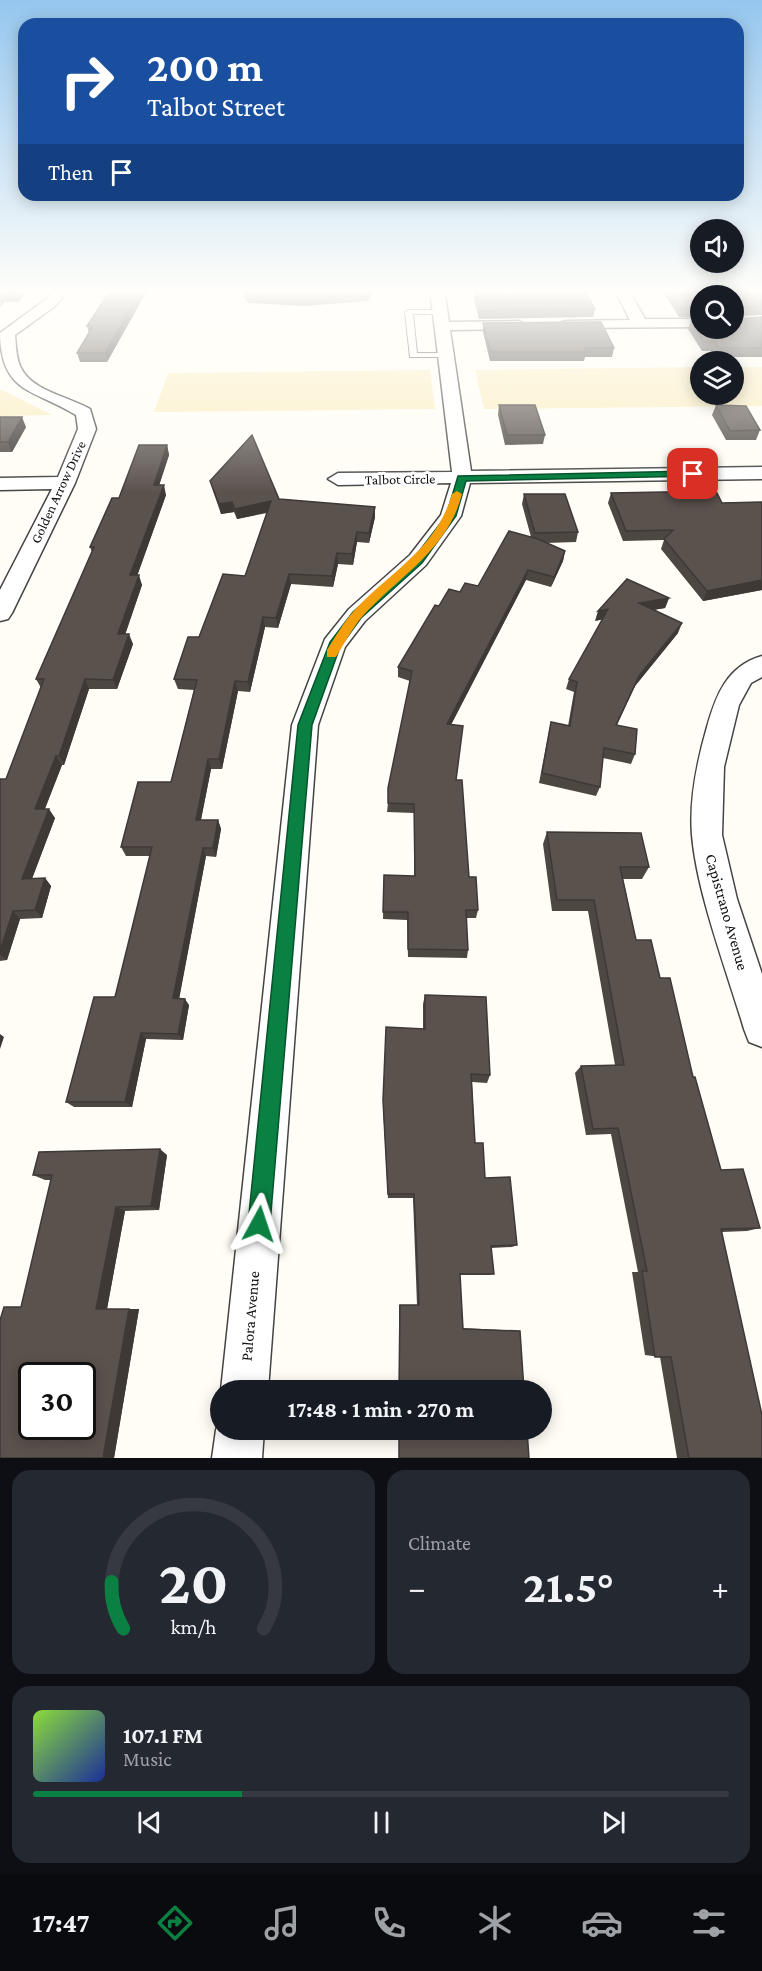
<!DOCTYPE html>
<html lang="en">
<head>
<meta charset="utf-8">
<style>
  :root { --surface:#171b24; --page:#242831; --text:#f1f3f6; --muted:#9ea1a6; --line:#363941; --accent:#0b8043 }
  body { margin:0; font-family:"Crimson Pro",serif; background:var(--page); color:var(--text); height:100vh; display:flex; flex-direction:column; font-size:22px; white-space:nowrap }
  * { box-sizing:border-box; margin:0 }
  p { font-size:20px; color:var(--muted) }
  .icon { flex:none; width:33px; height:33px; fill:none; stroke:currentColor; stroke-width:2; stroke-linecap:round; stroke-linejoin:round }
  .map { position:relative; height:1458px; overflow:hidden }
  .side { display:flex; flex-direction:column; gap:12px; padding:12px; background:#0d0f14; flex:1 }
  .side>* { flex:none }
  .banner { position:absolute; left:18px; top:18px; width:726px; height:183px; border-radius:18px; box-shadow:0 3px 15px #0003; background:#1a4fa0; color:#fff; overflow:hidden }
  .tools { position:absolute; left:690px; top:219px; display:grid; gap:12px }
  .tools a { display:grid; place-items:center; width:54px; height:54px; border-radius:50%; background:var(--surface); box-shadow:0 3px 15px #0003; font-size:30px }
  .speed { position:absolute; left:18px; top:1362px; display:flex; gap:12px; font-size:30px; font-weight:700; text-align:center }
  .speed>* { display:grid; place-content:center; width:78px; height:78px; border-radius:50%; background:var(--surface); box-shadow:0 3px 15px #0003; line-height:1 }
  .speed .limit { border:3px solid #111; border-radius:9px; background:#fff; color:#111 }
  .pin { position:absolute; display:grid; place-items:center; width:51px; height:51px; color:#fff; margin:-26px; border-radius:12px; box-shadow:0 3px 9px #0006 }
  .me { position:absolute; width:66px; margin:-33px; rotate:5deg; stroke-linejoin:round; filter:drop-shadow(0 0 4px #0008) }
  .turn { display:flex; align-items:center; gap:21px; height:126px; padding:0 30px; font-size:27px }
  .turn .icon { width:78px; height:78px; stroke-width:2.5 }
  .turn b { display:block; font-size:42px; line-height:51px }
  .then { display:flex; align-items:center; height:57px; padding:0 30px; background:#0003; gap:12px; font-size:22px }
  .big { font-size:45px; font-weight:700; line-height:1.1 }
  .side .widget { flex:1; display:flex; flex-direction:column; justify-content:center; gap:9px; min-width:0; padding:0 21px; border-radius:18px; background:var(--page) }
  .side .dial { align-items:center; gap:0 }
  .dial svg { height:156px; overflow:visible; fill:none; stroke:var(--line); stroke-width:7; stroke-linecap:round; text-anchor:middle }
  .dial text { fill:var(--text); stroke:none }
  .song { display:flex; align-items:center; gap:18px }
  .cover { width:72px; height:72px; border-radius:9px; background:linear-gradient(135deg,hsl(90 70% 55%),hsl(230 70% 35%)) }
  .played { height:6px; border-radius:3px; background:linear-gradient(90deg,var(--accent) 30%,var(--line) 30%) }
  .keys { display:flex; justify-content:space-around; direction:ltr }
  .heat { display:flex; justify-content:space-between; align-items:center; font-size:33px; direction:ltr }
  .side .tiles { flex:1; display:grid; gap:12px; grid-template-columns:1fr 1fr }
  .widget:last-child { grid-column:span 2 }
  .trip { position:absolute; left:210px; top:1380px; width:342px; height:60px; border-radius:30px; background:var(--surface); box-shadow:0 3px 15px #0003; font-weight:700; line-height:60px; text-align:center }
  .dock { display:flex; height:96px; justify-content:space-around; align-items:center; background:#090b0e; color:var(--muted) }
  .dock .icon { width:42px; height:42px }
  .dock .active { color:var(--accent) }
  .dock b { font-size:27px; color:var(--text) }
  .map>svg:first-child { display:block }
  .sand { fill:#fbeec1 }
  .lines { fill:none; stroke-linecap:round; stroke-linejoin:round }
  .service-casing { stroke:#444; stroke-width:2 }
  .minor-casing { stroke:#444; stroke-width:3 }
  .service { fill:#fff; fill-rule:evenodd }
  .minor { fill:#fff; fill-rule:evenodd }
  .wall { fill:#4d4742 }
  .shaded-wall { fill:#3f3936 }
  .building { fill:#5a524d; stroke:#3f3936; stroke-width:1.5; fill-rule:evenodd }
  .route { fill:#0b8043; stroke:#07532c; stroke-width:1.5 }
  .slow { fill:#f59e0b }
  .labels { text-anchor:middle; dominant-baseline:central; stroke-width:6; stroke-linejoin:round; paint-order:stroke }
  .far-street-label { font-size:14px; fill:#111; stroke:#fff }
  .street-label { font-size:16px; fill:#111; stroke:#fff }
</style>
</head>
<body>
<div class="map">
<svg width="762" height="1458" viewBox="0 0 762 1458">
  <rect width="100%" height="100%" fill="#fffdf5"/>
  <path class="sand" d="M 700,367 L 700,394 L 734,394 L 734,367 L 762,367 L 762,406 L 484,409 L 475,370 Z
    M 430,370 L 435,409 L 154,412 L 168,373 Z
    M 0,389 L 52,415 L 0,416 Z"/>
  <g class="lines">
    <defs>
      <path id="service" d="M 409,310 L 444,310 L 444,314 L 413,314 L 417,353 L 449,353 L 449,357 L 410,357 L 405,312 Z"/>
      <path id="minor" d="M 56,289 L 70,289 L 55,306 L 15,335 C 16,346 16,358 21,368 C 32,391 70,397 90,409 L 96,429 L 75,483 L 12,613 L 8,619 L 0,621 L 0,590 L 52,489 L 0,490 L 0,478 L 58,477 L 78,429 L 76,415 C 34,389 1,394 0,333 L 45,300 Z
        M 430,289 L 444,289 L 449,322 L 519,321 L 526,325 L 519,329 L 450,330 L 471,471 L 762,467 L 762,479 L 470,483 L 461,516 L 426,565 L 365,621 L 345,647 L 318,725 L 268,1390 L 221,1390 L 292,725 L 325,639 L 349,609 L 410,555 L 441,515 L 451,483 L 338,485 L 328,479 L 338,473 L 452,472 Z
        M 614,289 L 628,289 L 645,319 L 700,319 L 700,327 L 562,328 L 560,325 L 562,322 L 567,321 L 630,320 Z
        M 762,656 L 762,677 L 751,683 L 739,705 L 724,767 L 722,835 L 737,899 L 762,974 L 762,1047 L 749,1042 L 744,1029 C 727,971 697,894 692,835 C 689,799 697,762 707,727 C 716,695 727,666 762,656 Z
        M 220,1419 L 220,1430 L 264,1430 L 262,1458 L 212,1458 L 216,1430 Z"/>
    </defs>
    <use href="#service" class="service-casing"/>
    <use href="#minor" class="minor-casing"/>
    <use href="#service" class="service"/>
    <use href="#minor" class="minor"/>
  </g>
  <path class="wall" d="M 0,289 L 29,289 L 19,302 L 4,302 L 1,307 Z
    M 111,289 L 148,289 L 107,362 L 80,362 L 77,353 L 89,333 L 87,326 Z
    M 239,289 L 376,289 L 368,301 L 303,306 L 248,303 Z
    M 480,289 L 584,289 L 595,309 L 593,317 L 479,319 L 474,299 L 475,291 L 481,291 Z
    M 661,289 L 762,289 L 762,315 L 737,316 L 737,319 L 762,317 L 762,357 L 715,357 L 712,351 L 702,351 L 688,329 L 691,321 L 734,328 L 700,296 L 700,317 L 679,317 Z
    M 483,323 L 614,348 L 612,357 L 585,357 L 584,361 L 490,361 L 483,332 Z
    M 499,405 L 545,435 L 543,444 L 505,445 L 498,415 Z
    M 716,405 L 760,430 L 756,440 L 726,440 L 712,415 Z
    M 0,417 L 26,427 L 12,452 L 0,452 Z
    M 167,445 L 169,455 L 159,485 L 166,495 L 137,575 L 142,585 L 125,634 L 133,644 L 117,689 L 89,689 L 64,765 L 62,765 L 45,809 L 55,818 L 32,878 L 45,878 L 51,886 L 42,918 L 20,919 L 7,960 L 0,961 L 0,779 L 6,779 L 41,688 L 36,679 L 92,552 L 90,547 L 119,498 Z
    M 210,481 L 279,499 L 375,517 L 369,543 L 357,542 L 353,565 L 338,564 L 333,587 L 291,584 L 278,628 L 265,627 L 250,692 L 238,691 L 222,769 L 211,769 L 201,820 L 218,820 L 221,829 L 216,857 L 206,856 L 179,998 L 189,1005 L 183,1040 L 146,1039 L 132,1107 L 74,1107 L 66,1102 L 115,997 L 150,856 L 126,856 L 121,847 L 171,782 L 194,690 L 178,689 L 174,679 L 199,637 L 245,576 L 267,513 L 237,519 L 234,512 L 221,514 L 213,491 Z
    M 611,493 L 722,503 L 762,502 L 762,590 L 703,601 L 661,549 L 664,540 L 623,541 L 608,503 Z
    M 524,494 L 578,532 L 576,542 L 546,543 L 565,551 L 563,561 L 551,587 L 526,580 L 451,725 L 456,780 L 469,877 L 478,910 L 476,918 L 466,918 L 468,950 L 467,958 L 408,957 L 407,920 L 383,919 L 384,875 L 414,876 L 414,813 L 387,812 L 388,803 L 410,681 L 398,677 L 398,667 L 439,606 L 460,592 L 478,586 L 531,537 L 522,504 Z
    M 669,598 L 665,608 L 653,610 L 678,633 L 635,686 L 617,725 L 635,754 L 631,764 L 603,758 L 600,787 L 596,796 L 539,783 L 549,731 L 551,722 L 568,726 L 574,692 L 566,689 L 569,679 L 603,619 L 595,621 Z
    M 547,832 L 649,867 L 642,879 L 623,879 L 636,940 L 660,978 L 693,1077 L 721,1170 L 760,1228 L 747,1231 L 722,1232 L 762,1458 L 677,1458 L 660,1357 L 645,1355 L 632,1272 L 638,1272 L 611,1134 L 586,1135 L 575,1073 L 581,1066 L 615,1065 L 588,911 L 552,911 L 543,844 Z
    M 425,995 L 490,1075 L 487,1083 L 472,1082 L 475,1143 L 485,1178 L 517,1245 L 512,1247 L 491,1248 L 494,1274 L 489,1275 L 460,1275 L 463,1328 L 520,1331 L 524,1390 L 399,1390 L 399,1305 L 417,1305 L 413,1198 L 388,1198 L 383,1107 L 423,1029 L 423,1004 Z
    M 167,1155 L 159,1210 L 125,1211 L 107,1309 L 139,1309 L 114,1458 L 0,1458 L 22,1307 L 51,1180 L 45,1180 L 33,1175 Z"/>
  <path class="shaded-wall" d="M 20,289 L 29,289 L 19,302 L 16,293 Z
    M 141,289 L 148,289 L 107,362 L 105,353 Z
    M 368,289 L 376,289 L 368,301 Z
    M 1,293 L 4,302 L 1,307 L 0,295 Z
    M 22,417 L 26,427 L 12,452 L 8,442 Z
    M 167,445 L 169,455 L 156,495 L 154,485 Z
    M 164,485 L 166,495 L 134,585 L 130,575 Z
    M 271,501 L 272,511 L 237,519 L 235,509 Z
    M 232,502 L 234,512 L 221,514 L 219,504 Z
    M 375,507 L 375,517 L 369,543 L 369,533 Z
    M 357,532 L 357,542 L 353,565 L 352,554 Z
    M 565,551 L 563,561 L 551,587 L 554,577 Z
    M 337,553 L 338,564 L 333,587 L 332,576 Z
    M 528,570 L 526,580 L 446,734 L 447,724 Z
    M 289,574 L 291,584 L 278,628 L 276,618 Z
    M 139,575 L 142,585 L 122,644 L 118,634 Z
    M 762,580 L 762,590 L 703,601 L 707,591 Z
    M 669,598 L 665,608 L 635,613 L 639,603 Z
    M 608,609 L 605,619 L 595,621 L 598,611 Z
    M 263,617 L 265,627 L 250,692 L 248,682 Z
    M 682,623 L 678,633 L 635,686 L 612,734 L 639,676 Z
    M 129,634 L 133,644 L 117,689 L 113,680 Z
    M 85,679 L 89,689 L 64,765 L 59,756 Z
    M 235,681 L 238,691 L 222,769 L 219,759 Z
    M 56,756 L 62,765 L 41,818 L 35,809 Z
    M 208,759 L 211,769 L 199,829 L 196,820 Z
    M 49,809 L 55,818 L 29,887 L 22,879 Z
    M 218,820 L 221,829 L 216,857 L 213,848 Z
    M 203,848 L 206,856 L 178,1005 L 173,998 Z
    M 45,878 L 51,886 L 42,918 L 35,910 Z
    M 13,911 L 20,919 L 7,960 L 0,954 L 0,951 Z
    M 185,999 L 189,1005 L 183,1040 L 178,1034 Z
    M 141,1033 L 146,1039 L 132,1107 L 125,1102 Z
    M 0,1034 L 4,1037 L 0,1049 Z
    M 160,1149 L 167,1155 L 159,1210 L 151,1206 Z
    M 116,1207 L 125,1211 L 107,1309 L 96,1309 Z
    M 129,1309 L 139,1309 L 114,1458 L 103,1458 Z"/>
  <path class="building" d="M 0,289 L 20,289 L 16,293 L 1,293 L 0,295 Z
    M 111,289 L 141,289 L 105,353 L 77,353 L 93,326 L 87,326 Z
    M 256,289 L 331,289 L 302,291 Z
    M 483,289 L 584,289 L 595,309 L 480,311 L 475,291 L 484,291 Z
    M 669,289 L 762,289 L 762,306 L 735,308 L 737,319 L 762,317 L 762,348 L 719,348 L 715,342 L 705,342 L 691,321 L 700,320 L 700,328 L 734,328 L 734,296 L 700,296 L 700,309 L 682,308 Z
    M 601,322 L 614,348 L 585,348 L 586,352 L 491,352 L 483,323 Z
    M 499,405 L 535,405 L 545,435 L 507,435 Z
    M 716,405 L 746,406 L 760,430 L 730,431 Z
    M 0,417 L 22,417 L 8,442 L 0,442 Z
    M 252,435 L 279,499 L 375,507 L 369,533 L 357,532 L 352,554 L 337,553 L 332,576 L 289,574 L 276,618 L 263,617 L 248,682 L 235,681 L 219,759 L 208,759 L 196,820 L 218,820 L 213,848 L 203,848 L 173,998 L 185,999 L 178,1034 L 141,1033 L 125,1102 L 66,1102 L 94,997 L 115,997 L 152,847 L 121,847 L 138,782 L 171,782 L 197,680 L 174,679 L 188,637 L 199,637 L 223,574 L 245,576 L 271,501 L 235,509 L 232,502 L 219,504 L 210,481 Z
    M 139,445 L 167,445 L 154,485 L 164,485 L 130,575 L 139,575 L 118,634 L 129,634 L 113,680 L 85,679 L 59,756 L 56,756 L 35,809 L 49,809 L 22,879 L 45,878 L 35,910 L 13,911 L 0,951 L 0,779 L 6,779 L 44,679 L 36,679 L 94,547 L 90,547 L 112,498 L 119,498 Z
    M 716,491 L 722,503 L 762,502 L 762,580 L 707,591 L 664,539 L 673,530 L 626,531 L 611,493 Z
    M 524,494 L 565,494 L 578,532 L 535,533 Z
    M 509,531 L 538,539 L 565,551 L 554,577 L 528,570 L 447,724 L 463,726 L 456,780 L 462,780 L 469,877 L 476,877 L 478,910 L 466,910 L 468,950 L 408,949 L 408,912 L 383,912 L 384,875 L 415,876 L 414,804 L 388,803 L 388,788 L 412,671 L 398,667 L 435,605 L 439,606 L 449,589 L 460,592 L 465,583 L 478,586 Z
    M 627,579 L 669,598 L 639,603 L 682,623 L 639,676 L 616,725 L 637,729 L 635,754 L 604,748 L 600,787 L 542,773 L 551,722 L 570,726 L 577,682 L 569,679 L 608,609 L 598,611 Z
    M 547,832 L 641,833 L 649,867 L 620,867 L 636,940 L 651,940 L 660,978 L 670,978 L 693,1077 L 695,1077 L 721,1170 L 743,1169 L 760,1228 L 721,1229 L 762,1415 L 762,1458 L 689,1458 L 671,1357 L 655,1357 L 642,1271 L 647,1271 L 618,1128 L 593,1129 L 581,1066 L 624,1065 L 594,900 L 557,900 Z
    M 425,995 L 486,997 L 490,1075 L 471,1074 L 475,1143 L 483,1143 L 485,1178 L 510,1177 L 517,1245 L 491,1246 L 494,1274 L 460,1274 L 463,1329 L 520,1331 L 524,1390 L 399,1390 L 400,1305 L 419,1305 L 414,1194 L 388,1194 L 383,1100 L 386,1027 L 425,1029 Z
    M 160,1149 L 151,1206 L 116,1207 L 96,1309 L 129,1309 L 103,1458 L 0,1458 L 0,1320 L 4,1307 L 21,1307 L 52,1175 L 33,1175 L 39,1152 ZM 32,1376 L 82,1376 L 82,1426 L 32,1426 Z
    M 399,1430 L 527,1430 L 529,1458 L 399,1458 Z"/>
  <linearGradient id="sky" x2="0" y2="1"><stop stop-color="#95c6ee"/><stop offset="0.59" stop-color="#fffefa"/><stop offset="1" stop-color="#fffefa" stop-opacity="0"/></linearGradient>
  <rect width="762" height="493" fill="url(#sky)"/>
  <path class="route" d="M 693,471 L 696,472 L 696,476 L 466,481 L 456,516 L 422,563 L 361,618 L 340,647 L 312,725 L 270,1224 L 266,1232 L 259,1235 L 251,1232 L 248,1224 L 298,725 L 330,642 L 353,612 L 414,558 L 446,516 L 458,476 Z"/>
  <path class="slow" d="M 457,491 L 462,494 C 447,552 398,576 361,618 C 352,629 344,644 336,657 L 327,657 L 327,650 C 335,638 343,623 353,612 C 389,572 436,550 452,494 Z"/>
  <g class="labels">
    <g class="far-street-label">
      <text transform="translate(400 479) rotate(-1)">Talbot Circle</text>
      <text transform="translate(58 492) rotate(-65)">Golden Arrow Drive</text>
    </g>
    <g class="street-label">
      <text transform="translate(727 912) rotate(74)">Capistrano Avenue</text>
      <text transform="translate(250 1316) rotate(-85)">Palora Avenue</text>
    </g>
  </g>
</svg>
<div class="tools">
<a><svg class="icon" aria-label="sound" viewBox="0 0 24 24"><path d="M4 9h4l5-4v14l-5-4H4zM17 9q2 3 0 6"/></svg></a>
<a><svg class="icon" aria-label="search" viewBox="0 0 24 24"><circle cx="10" cy="10" r="6"/><path d="M15 15l6 6"/></svg></a>
<a><svg class="icon" aria-label="layers" viewBox="0 0 24 24"><path d="M12 4l9 5-9 5-9-5zM3 14l9 5 9-5"/></svg></a>
</div>
<div class="speed"><div class="limit">30</div></div>
<div class="pin" style="left:693px;top:474px;background:#d93025"><svg class="icon" aria-label="arrive" viewBox="0 0 24 24"><path d="M6 21V4h12l-3 4 3 4H6"/></svg></div>
<svg class="me" style="left:259px;top:1224px" viewBox="-20 -20 40 40"><path d="M0-17L14 15 0 8-14 15z" fill="#0b8043" stroke="#fff" stroke-width="4"/></svg>
<div class="trip">17:48 · 1 min · 270 m</div>
<div class="banner">
<div class="turn"><svg class="icon" aria-label="right" viewBox="0 0 24 24"><path d="M7 20v-9h11M14 6l5 5-5 5"/></svg><div><b>200 m</b>Talbot Street</div></div>
<div class="then">Then<svg class="icon" aria-label="arrive" viewBox="0 0 24 24"><path d="M6 21V4h12l-3 4 3 4H6"/></svg></div>
</div>
</div>
<section class="side">
<div class="tiles">
<div class="widget dial"><svg viewBox="0 0 100 80">
<path d="M14 69A42 42 0 1 1 86 69"/>
<path d="M14 69A42 42 0 0 1 8 45" stroke="#0b8043"/>
<text x="50" y="56" font-size="32" font-weight="700">20</text>
<text x="50" y="72" font-size="11">km/h</text>
</svg></div>
<div class="widget"><p>Climate</p>
<div class="heat"><a>−</a><b class="big">21.5°</b><a>+</a></div>
</div>
<div class="widget">
<div class="song"><i class="cover"></i><div><b>107.1 FM</b><p>Music</p></div></div>
<div class="played"></div>
<div class="keys"><svg class="icon" aria-label="previous" viewBox="0 0 24 24"><path d="M18 5L8 12l10 7zM5 5v14"/></svg><svg class="icon" aria-label="pause" viewBox="0 0 24 24"><path d="M8 5v14M16 5v14"/></svg><svg class="icon" aria-label="next" viewBox="0 0 24 24"><path d="M6 5l10 7-10 7zM19 5v14"/></svg></div>
</div>
</div>
</section>
<nav class="dock">
<b>17:47</b>
<svg class="icon active" aria-label="directions" viewBox="0 0 24 24"><path d="M12 3l9 9-9 9-9-9zM9 14v-3h6M13 9l2 2-2 2"/></svg>
<svg class="icon" aria-label="music" viewBox="0 0 24 24"><path d="M9 18V5l10-2v13"/><circle cx="6" cy="18" r="3"/><circle cx="16" cy="16" r="3"/></svg>
<svg class="icon" aria-label="phone" viewBox="0 0 24 24"><path d="M5 4h4l2 5-3 2q2 4 5 5l2-3 5 2v4C11 20 4 13 5 4z"/></svg>
<svg class="icon" aria-label="climate" viewBox="0 0 24 24"><path d="M12 3v18M4 7l16 10M4 17L20 7"/></svg>
<svg class="icon" aria-label="car" viewBox="0 0 24 24"><path d="M5 17H2v-5l4-1 3-4h7l3 4 3 1v5h-3M9 17h6M6 11h13"/><circle cx="7" cy="17" r="2"/><circle cx="17" cy="17" r="2"/></svg>
<svg class="icon" aria-label="filters" viewBox="0 0 24 24"><path d="M4 7h16M4 17h16"/><circle cx="9" cy="7" r="2"/><circle cx="15" cy="17" r="2"/></svg>
</nav>
</body>
</html>
